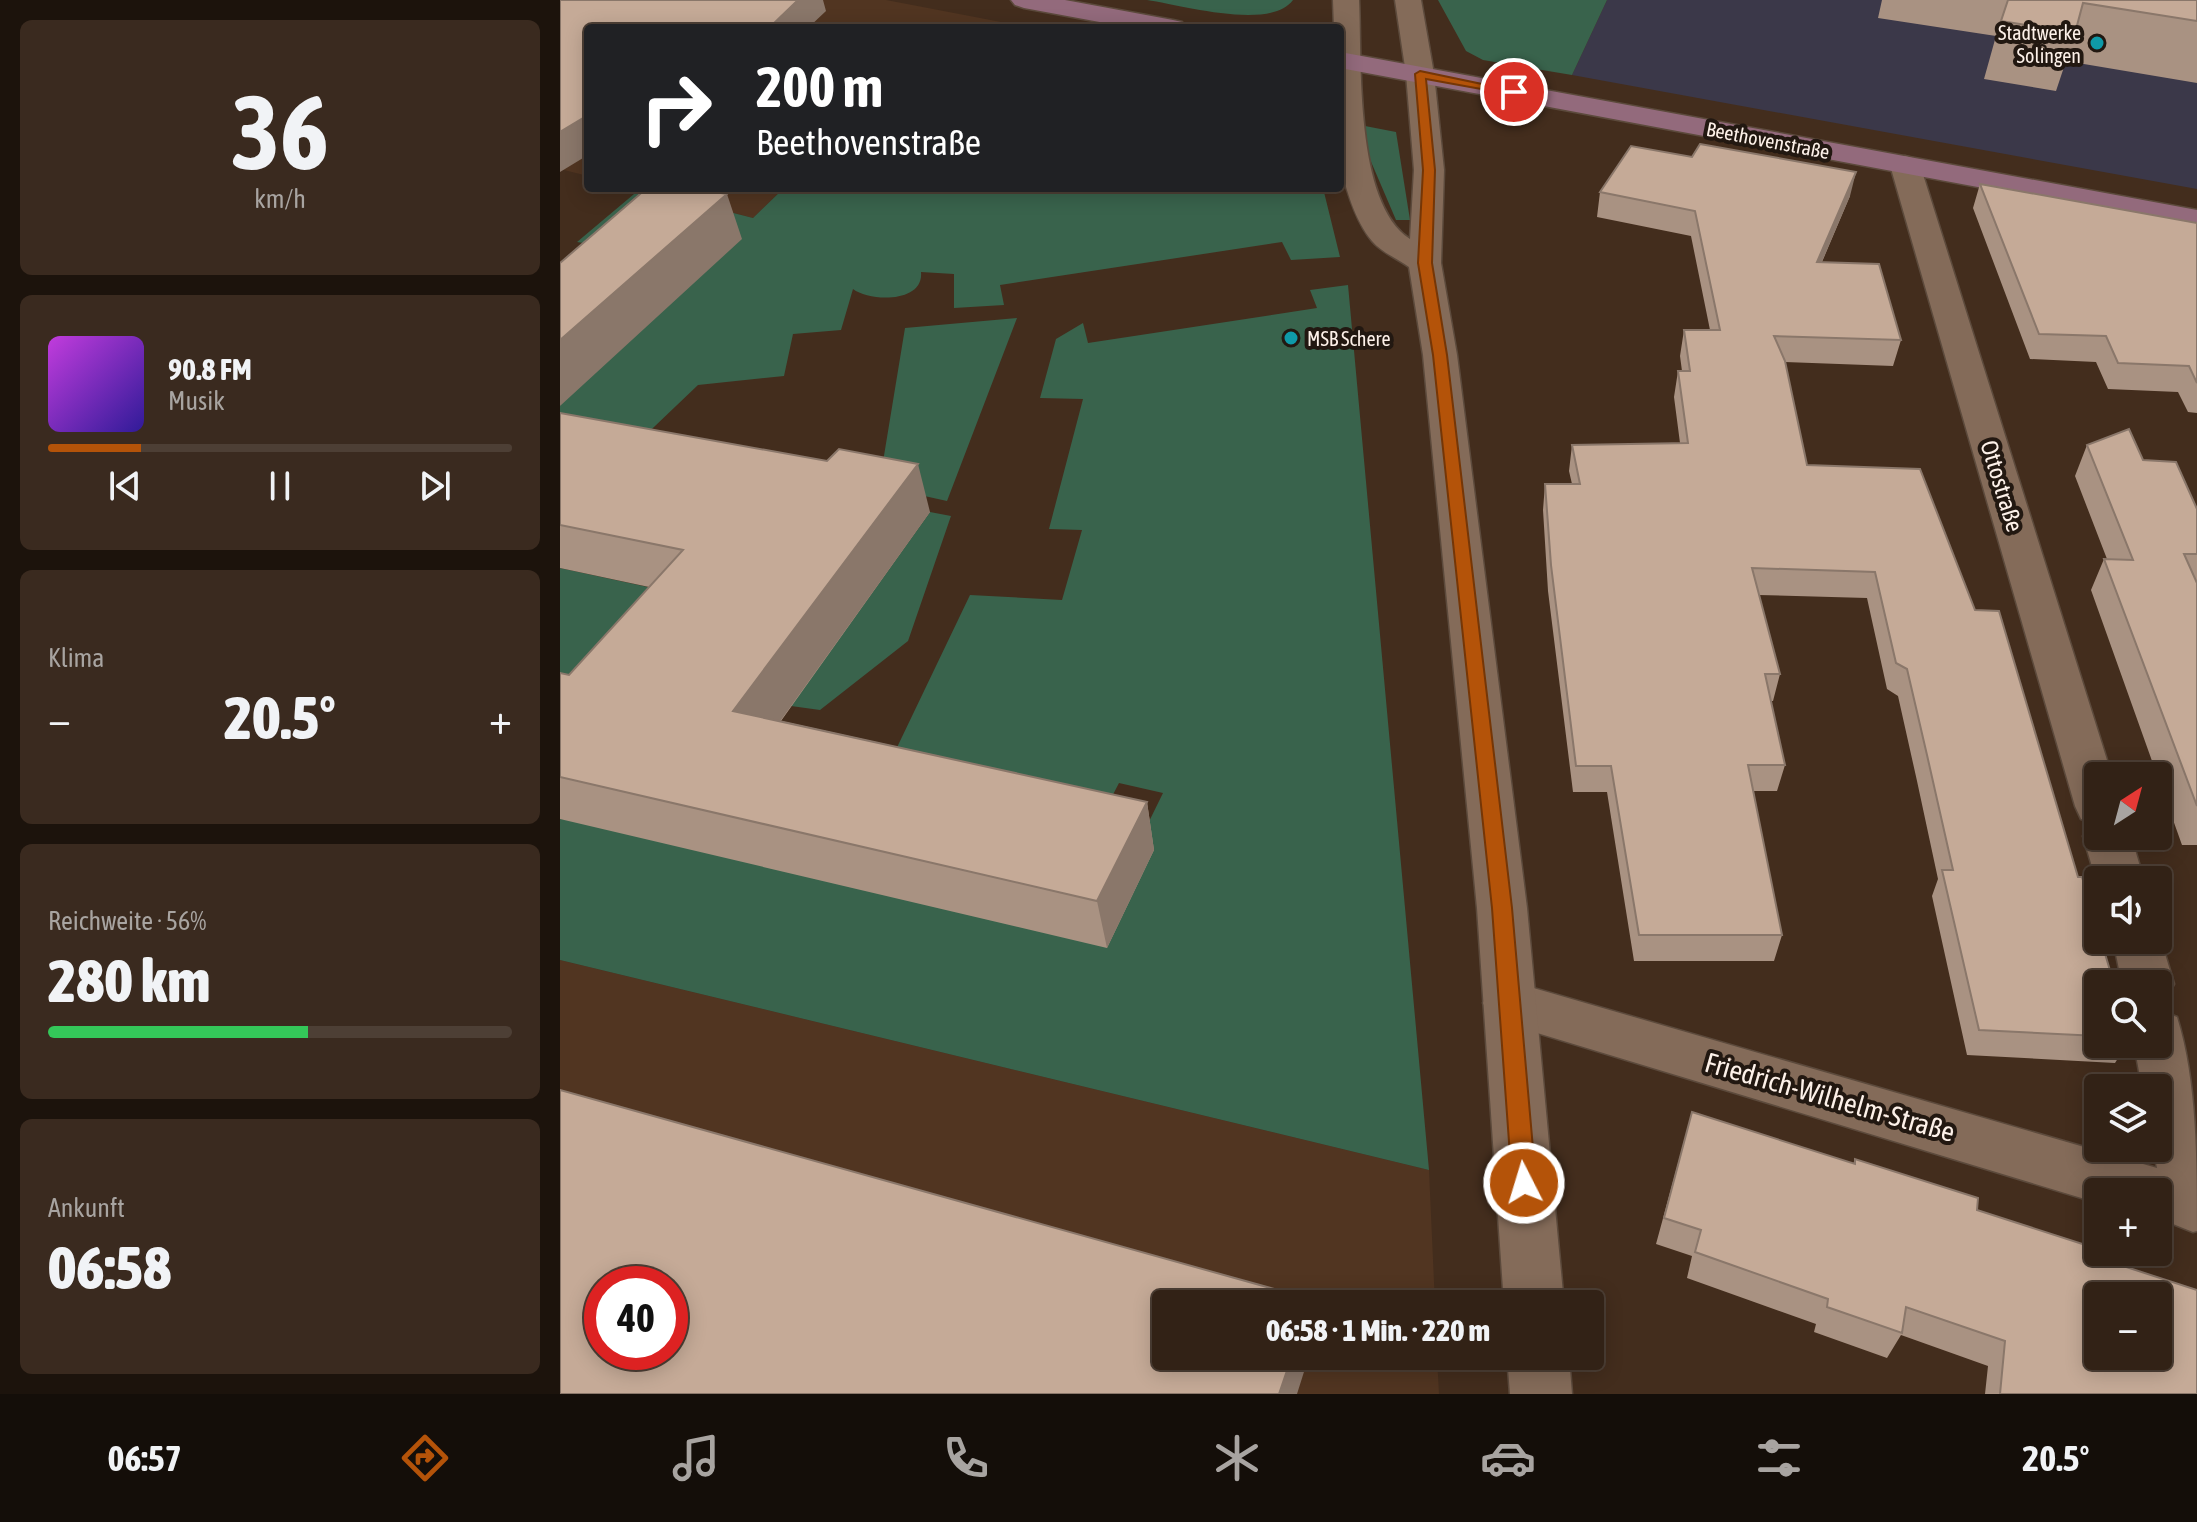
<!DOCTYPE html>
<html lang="de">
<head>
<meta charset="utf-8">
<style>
  :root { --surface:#322216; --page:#3a2a1f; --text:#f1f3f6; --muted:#a8a4a1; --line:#4d3f35; --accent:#b45309 }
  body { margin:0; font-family:"Asap Condensed",sans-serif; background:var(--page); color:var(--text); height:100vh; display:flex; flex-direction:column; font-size:30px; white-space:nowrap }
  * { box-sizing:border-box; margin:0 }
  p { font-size:26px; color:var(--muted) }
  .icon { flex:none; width:44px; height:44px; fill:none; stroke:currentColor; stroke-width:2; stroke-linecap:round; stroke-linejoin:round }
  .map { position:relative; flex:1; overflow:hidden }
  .drawer { display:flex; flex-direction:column; gap:20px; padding:20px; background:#1c130c; width:560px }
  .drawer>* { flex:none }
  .guide { position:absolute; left:24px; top:24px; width:760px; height:168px; border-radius:8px; box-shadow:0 4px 20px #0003,0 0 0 2px var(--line); background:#202124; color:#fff; overflow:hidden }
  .needle { width:52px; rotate:36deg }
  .controls { position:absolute; left:1524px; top:762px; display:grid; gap:16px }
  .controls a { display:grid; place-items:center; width:88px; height:88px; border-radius:8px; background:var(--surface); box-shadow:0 4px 20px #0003,0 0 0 2px var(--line); font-size:40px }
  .speed { position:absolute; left:24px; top:1266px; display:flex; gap:16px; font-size:40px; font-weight:700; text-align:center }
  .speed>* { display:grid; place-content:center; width:104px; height:104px; border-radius:50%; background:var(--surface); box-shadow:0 4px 20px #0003,0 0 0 2px var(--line); line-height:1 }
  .speed .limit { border:12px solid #d22; background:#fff; color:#111 }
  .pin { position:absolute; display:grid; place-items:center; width:68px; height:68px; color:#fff; margin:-34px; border:4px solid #fff; border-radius:50%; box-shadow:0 2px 8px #0007 }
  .me { position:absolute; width:88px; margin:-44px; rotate:355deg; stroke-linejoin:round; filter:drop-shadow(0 0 6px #0008) }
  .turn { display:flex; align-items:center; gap:28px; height:168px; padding:0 40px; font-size:36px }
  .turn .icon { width:104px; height:104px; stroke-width:2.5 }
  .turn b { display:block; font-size:56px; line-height:68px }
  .big { font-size:60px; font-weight:800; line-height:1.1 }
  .drawer .card { flex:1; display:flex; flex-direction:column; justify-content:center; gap:12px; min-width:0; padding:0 28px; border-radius:12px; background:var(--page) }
  .drawer .dial { align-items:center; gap:0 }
  .dial b { font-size:104px; line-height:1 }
  .song { display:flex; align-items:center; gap:24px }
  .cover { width:96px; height:96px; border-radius:12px; background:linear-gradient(135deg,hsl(290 70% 55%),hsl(250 70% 35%)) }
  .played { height:8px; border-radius:4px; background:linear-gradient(90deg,var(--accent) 20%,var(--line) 20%) }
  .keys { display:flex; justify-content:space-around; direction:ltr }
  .heat { display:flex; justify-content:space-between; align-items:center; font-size:44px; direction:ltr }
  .charge { height:12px; border-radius:6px; background:linear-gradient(90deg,#34c759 56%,var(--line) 0) }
  .trip { position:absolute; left:592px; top:1290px; width:452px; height:80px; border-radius:8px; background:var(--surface); box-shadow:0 4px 20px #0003,0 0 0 2px var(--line); font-weight:800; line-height:80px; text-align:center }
  .tabs { display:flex; height:128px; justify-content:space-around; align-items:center; background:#140e09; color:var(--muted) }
  .tabs .icon { width:56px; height:56px }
  .tabs .active { color:var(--accent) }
  .tabs b { font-size:36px; color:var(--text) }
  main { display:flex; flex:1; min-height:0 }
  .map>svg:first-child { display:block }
  .commercial { fill:#3b3849 }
  .built { fill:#513521; fill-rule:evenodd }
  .green { fill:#39634c }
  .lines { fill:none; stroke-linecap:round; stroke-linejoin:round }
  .minor-casing { stroke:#5c4a3c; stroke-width:3 }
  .tertiary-casing { stroke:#5c4a3c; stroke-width:3 }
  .secondary-casing { stroke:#5c4a3c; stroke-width:3 }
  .minor { fill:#846b59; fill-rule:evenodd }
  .tertiary { fill:#846b59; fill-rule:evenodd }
  .secondary { fill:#936a7c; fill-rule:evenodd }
  .wall { fill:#a99282 }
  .shaded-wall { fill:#8a776a }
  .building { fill:#c5aa97; stroke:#8a776a; stroke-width:2; fill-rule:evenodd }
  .route { fill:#b45309; stroke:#753606; stroke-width:2 }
  .culture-dot { fill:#0f9aa8; stroke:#221811; stroke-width:3 }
  .labels { text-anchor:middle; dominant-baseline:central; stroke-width:8; stroke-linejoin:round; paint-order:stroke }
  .far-poi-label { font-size:20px; fill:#fdf1e9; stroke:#221811; text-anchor:end }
  .far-street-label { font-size:20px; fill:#fdf1e9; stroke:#221811 }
  .street-label { font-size:24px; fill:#fdf1e9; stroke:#221811 }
  .near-street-label { font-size:28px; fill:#fdf1e9; stroke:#221811 }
</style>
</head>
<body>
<main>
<section class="drawer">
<div class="card dial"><b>36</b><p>km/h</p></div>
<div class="card">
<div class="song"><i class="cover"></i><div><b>90.8 FM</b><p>Musik</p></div></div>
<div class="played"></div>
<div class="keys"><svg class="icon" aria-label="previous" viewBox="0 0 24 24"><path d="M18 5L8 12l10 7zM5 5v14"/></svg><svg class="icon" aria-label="pause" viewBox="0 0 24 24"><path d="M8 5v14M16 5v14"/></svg><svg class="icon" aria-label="next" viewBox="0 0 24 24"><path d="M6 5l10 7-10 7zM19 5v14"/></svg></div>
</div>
<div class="card"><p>Klima</p>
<div class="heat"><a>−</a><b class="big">20.5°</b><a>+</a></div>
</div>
<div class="card"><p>Reichweite · 56%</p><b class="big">280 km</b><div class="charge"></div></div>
<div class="card"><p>Ankunft</p><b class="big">06:58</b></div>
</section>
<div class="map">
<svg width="1637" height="1394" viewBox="0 0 1637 1394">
  <rect width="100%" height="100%" fill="#432d1d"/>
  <path class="commercial" d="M 1047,0 L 1637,0 L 1637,189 L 1012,75 Z"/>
  <path class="built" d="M 0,0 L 326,0 L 473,28 L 28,28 L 28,176 L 0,169 Z
    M 78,188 L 224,188 L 193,218 Z
    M 0,960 L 869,1170 L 875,1304 L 606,1304 L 606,1356 L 877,1356 L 879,1394 L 0,1394 ZM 42,1284 L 110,1284 L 110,1352 L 42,1352 Z"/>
  <path class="green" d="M 587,0 L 733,0 C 710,31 622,5 587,0 Z
    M 878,0 L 1047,0 L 1012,75 L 923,60 L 906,51 Z
    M 805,126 L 836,132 L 850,220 L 836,220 L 809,157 Z
    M 224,188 L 763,188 L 780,257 L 731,260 L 722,242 L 440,285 L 444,305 L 394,308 L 394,274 L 361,272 C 364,303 310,302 293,289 L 281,330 L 233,334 L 224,376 L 138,385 L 73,447 L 0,433 L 0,406 L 81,252 L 17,242 L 80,189 L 193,218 Z
    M 788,285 L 869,1170 L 0,960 L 0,819 L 577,846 L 603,793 L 559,783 L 532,835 L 330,762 L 410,595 L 502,600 L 522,530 L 489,529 L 523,399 L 480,398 L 496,339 L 523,323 L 528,343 L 757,308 L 750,290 Z
    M 457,318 L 387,501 L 319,486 L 345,328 Z
    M 370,512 L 391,516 L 348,641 L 260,710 L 231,706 Z
    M 0,568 L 143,599 L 0,716 Z"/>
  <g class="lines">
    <defs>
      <path id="minor" d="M 1345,156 L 1356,159 L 1360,165 L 1552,776 L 1538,776 L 1538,836 L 1571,836 L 1584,880 L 1538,880 L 1538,885 L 1536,880 L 1523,836 L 1532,822 L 1521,819 L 1515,806 L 1330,165 L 1334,159 Z
        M 1598,930 L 1614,984 L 1606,999 L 1598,1002 L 1598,984 L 1562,984 L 1553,940 L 1598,940 Z
        M 949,981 L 1597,1168 L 1593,1148 L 1598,1148 L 1598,1088 L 1582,1088 L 1574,1044 L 1598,1044 L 1598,1010 L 1617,1017 C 1637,1081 1637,1161 1637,1231 L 1633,1232 L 1613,1224 L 1607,1212 L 1598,1216 L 1598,1192 L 1538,1192 L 1538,1203 L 931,1019 L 923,1003 L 931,987 Z"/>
      <path id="tertiary" d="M 773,0 L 799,0 C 802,61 794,203 850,239 L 854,170 L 846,74 L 835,0 L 861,0 L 874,74 L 884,170 L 881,263 L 897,355 L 967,908 L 1004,1304 L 944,1304 L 917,908 L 863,355 L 849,267 C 838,259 821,252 812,241 C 795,221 786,189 780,164 L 780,28 L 774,28 Z
        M 947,1356 L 1009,1356 L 1012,1394 L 950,1394 Z"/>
      <path id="secondary" d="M 451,0 L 505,0 L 613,20 L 622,22 L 626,28 L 572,28 L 464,8 L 455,5 Z
        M 780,52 L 1637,210 L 1637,228 L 780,68 Z"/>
    </defs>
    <use href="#minor" class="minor-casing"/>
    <use href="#tertiary" class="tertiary-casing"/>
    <use href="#secondary" class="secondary-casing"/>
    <use href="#minor" class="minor"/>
    <use href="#tertiary" class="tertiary"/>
    <use href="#secondary" class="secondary"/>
  </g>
  <path class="wall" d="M 1322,0 L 1637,0 L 1637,83 L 1506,61 L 1496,91 L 1424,79 L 1436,36 L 1318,18 Z
    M 1420,184 L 1637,223 L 1637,413 L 1628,412 L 1618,392 L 1548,389 L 1536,362 L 1470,359 L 1413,208 Z
    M 1040,192 L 1290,196 L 1262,262 L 1341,340 L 1333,366 L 1225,362 L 1247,465 L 1360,469 L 1538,984 L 1538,1044 L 1567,1044 L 1555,1063 L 1407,1055 L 1372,896 L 1378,879 L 1357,781 L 1338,696 L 1327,689 L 1307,598 L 1199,595 L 1220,674 L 1213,701 L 1211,701 L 1225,765 L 1217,791 L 1193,791 L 1222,935 L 1214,961 L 1074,961 L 1047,792 L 1013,792 L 988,591 L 983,510 L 985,484 L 1012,484 L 1009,471 L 1012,445 L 1120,443 L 1114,397 L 1118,371 L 1122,371 L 1120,356 L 1124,330 L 1150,330 L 1131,236 L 1037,217 Z
    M 0,413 L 370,512 L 221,721 L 587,802 L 594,850 L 547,948 L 0,819 L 0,673 L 9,675 L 89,587 L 0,568 Z
    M 1527,445 L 1583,460 L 1637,509 L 1637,845 L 1622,845 L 1531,590 L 1544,559 L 1547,559 L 1515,476 Z
    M 1132,1112 L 1293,1164 L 1295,1159 L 1417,1210 L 1560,1265 L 1637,1394 L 1425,1394 L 1428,1366 L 1341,1335 L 1327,1358 L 1254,1332 L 1256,1324 L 1127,1278 L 1132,1256 L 1096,1244 Z"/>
  <path class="shaded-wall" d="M 238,0 L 263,0 L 266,11 L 248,28 L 209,28 Z
    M 28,115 L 28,155 L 0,172 L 0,132 Z
    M 1296,172 L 1290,196 L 1251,287 L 1257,262 Z
    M 167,194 L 182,239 L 0,406 L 0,340 Z
    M 358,464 L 370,512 L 193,759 L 173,711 Z
    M 587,802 L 594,850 L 547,948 L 537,901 Z
    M 732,1356 L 749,1356 L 737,1394 L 719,1394 Z"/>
  <path class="building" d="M 0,0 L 238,0 L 209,28 L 28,28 L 28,115 L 0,132 Z
    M 1448,0 L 1637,0 L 1637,21 L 1523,3 L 1515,33 L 1441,21 Z
    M 1140,144 L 1296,172 L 1257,262 L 1319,264 L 1341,340 L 1214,336 L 1225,361 L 1247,465 L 1360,469 L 1415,610 L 1439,611 L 1518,877 L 1522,877 L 1538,931 L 1538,940 L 1541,940 L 1554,984 L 1538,984 L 1538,1036 L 1419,1030 L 1382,870 L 1393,870 L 1367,755 L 1347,669 L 1336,663 L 1315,572 L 1192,568 L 1220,674 L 1205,674 L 1225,765 L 1188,765 L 1222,935 L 1079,935 L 1051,766 L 1016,766 L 991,565 L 985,484 L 1020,484 L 1012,445 L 1128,443 L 1118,371 L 1130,371 L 1124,330 L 1160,330 L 1135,211 L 1040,192 L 1071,146 L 1132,157 Z
    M 1420,184 L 1637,223 L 1637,383 L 1629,366 L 1558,363 L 1546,336 L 1479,334 Z
    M 87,188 L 130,188 L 167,194 L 0,340 L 0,263 Z
    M 0,413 L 267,461 L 279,449 L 358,464 L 173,711 L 587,802 L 537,901 L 0,777 L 0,673 L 9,675 L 123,550 L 0,525 Z
    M 1569,429 L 1583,460 L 1616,462 L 1637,509 L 1637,554 L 1624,554 L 1637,583 L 1637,806 L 1544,559 L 1573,560 L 1527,445 Z
    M 0,1090 L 750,1299 L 748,1304 L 606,1304 L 606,1356 L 732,1356 L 719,1394 L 0,1394 ZM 42,1284 L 110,1284 L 110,1352 L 42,1352 Z
    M 1132,1112 L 1295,1164 L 1295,1159 L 1418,1198 L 1417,1210 L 1538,1249 L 1538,1252 L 1546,1252 L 1560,1257 L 1560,1265 L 1637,1290 L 1637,1394 L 1440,1394 L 1445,1341 L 1346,1307 L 1342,1333 L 1267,1307 L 1268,1299 L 1135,1252 L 1141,1230 L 1104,1218 ZM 1538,1296 L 1598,1296 L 1598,1356 L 1538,1356 Z"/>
  <path class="route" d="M 860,71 L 960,92 L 954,95 L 866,79 L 875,170 L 872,263 L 887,355 L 952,908 L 976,1183 L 972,1191 L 964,1194 L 955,1191 L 952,1183 L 932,908 L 873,355 L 858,263 L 863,170 L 855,74 Z"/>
  <g class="culture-dot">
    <circle cx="1537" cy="43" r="8"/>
    <circle cx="731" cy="338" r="8"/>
  </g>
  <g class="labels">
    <g class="far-poi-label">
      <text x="1521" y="32">Stadtwerke<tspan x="1521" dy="23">Solingen</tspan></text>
      <text x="747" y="338" text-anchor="start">MSB Schere</text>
    </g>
    <g class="far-street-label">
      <text transform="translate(1208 140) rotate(11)">Beethovenstraße</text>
    </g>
    <g class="street-label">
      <text transform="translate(1442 486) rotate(73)">Ottostraße</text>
    </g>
    <g class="near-street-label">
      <text transform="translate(1270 1097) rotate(16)">Friedrich-Wilhelm-Straße</text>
    </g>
  </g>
</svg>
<div class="controls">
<a><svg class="needle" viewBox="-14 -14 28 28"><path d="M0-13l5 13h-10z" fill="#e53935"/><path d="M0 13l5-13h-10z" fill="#a8a4a1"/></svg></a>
<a><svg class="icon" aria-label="sound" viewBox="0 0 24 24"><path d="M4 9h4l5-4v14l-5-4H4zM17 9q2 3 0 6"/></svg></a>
<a><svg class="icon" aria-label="search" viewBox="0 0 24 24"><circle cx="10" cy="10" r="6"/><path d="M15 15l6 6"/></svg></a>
<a><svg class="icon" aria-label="layers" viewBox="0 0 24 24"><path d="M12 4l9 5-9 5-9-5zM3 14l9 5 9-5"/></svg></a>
<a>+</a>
<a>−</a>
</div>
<div class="speed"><div class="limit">40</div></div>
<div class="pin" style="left:954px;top:92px;background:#d93025"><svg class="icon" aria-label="arrive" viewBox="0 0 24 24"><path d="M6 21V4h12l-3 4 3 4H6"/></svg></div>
<svg class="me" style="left:964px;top:1183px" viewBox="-20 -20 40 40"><circle r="17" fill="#b45309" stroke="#fff" stroke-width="3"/><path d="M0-11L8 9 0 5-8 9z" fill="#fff"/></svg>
<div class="trip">06:58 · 1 Min. · 220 m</div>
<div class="guide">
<div class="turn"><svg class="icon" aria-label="right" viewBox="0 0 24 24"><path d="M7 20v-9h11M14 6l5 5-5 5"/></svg><div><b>200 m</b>Beethovenstraße</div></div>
</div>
</div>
</main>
<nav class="tabs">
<b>06:57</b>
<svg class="icon active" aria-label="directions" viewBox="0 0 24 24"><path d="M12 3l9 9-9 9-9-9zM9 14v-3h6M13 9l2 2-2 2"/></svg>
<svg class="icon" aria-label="music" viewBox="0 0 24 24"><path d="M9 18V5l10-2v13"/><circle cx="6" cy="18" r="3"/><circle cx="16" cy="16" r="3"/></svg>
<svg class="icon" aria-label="phone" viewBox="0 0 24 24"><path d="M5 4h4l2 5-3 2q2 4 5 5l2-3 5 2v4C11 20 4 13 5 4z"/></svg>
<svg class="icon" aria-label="climate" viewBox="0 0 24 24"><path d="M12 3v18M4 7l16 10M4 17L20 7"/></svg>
<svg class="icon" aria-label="car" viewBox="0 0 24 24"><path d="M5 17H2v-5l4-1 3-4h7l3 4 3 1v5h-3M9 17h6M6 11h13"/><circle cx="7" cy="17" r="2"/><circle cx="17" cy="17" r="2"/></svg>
<svg class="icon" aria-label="filters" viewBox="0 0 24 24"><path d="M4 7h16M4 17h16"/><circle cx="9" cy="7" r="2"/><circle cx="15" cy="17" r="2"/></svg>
<b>20.5°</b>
</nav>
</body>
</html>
